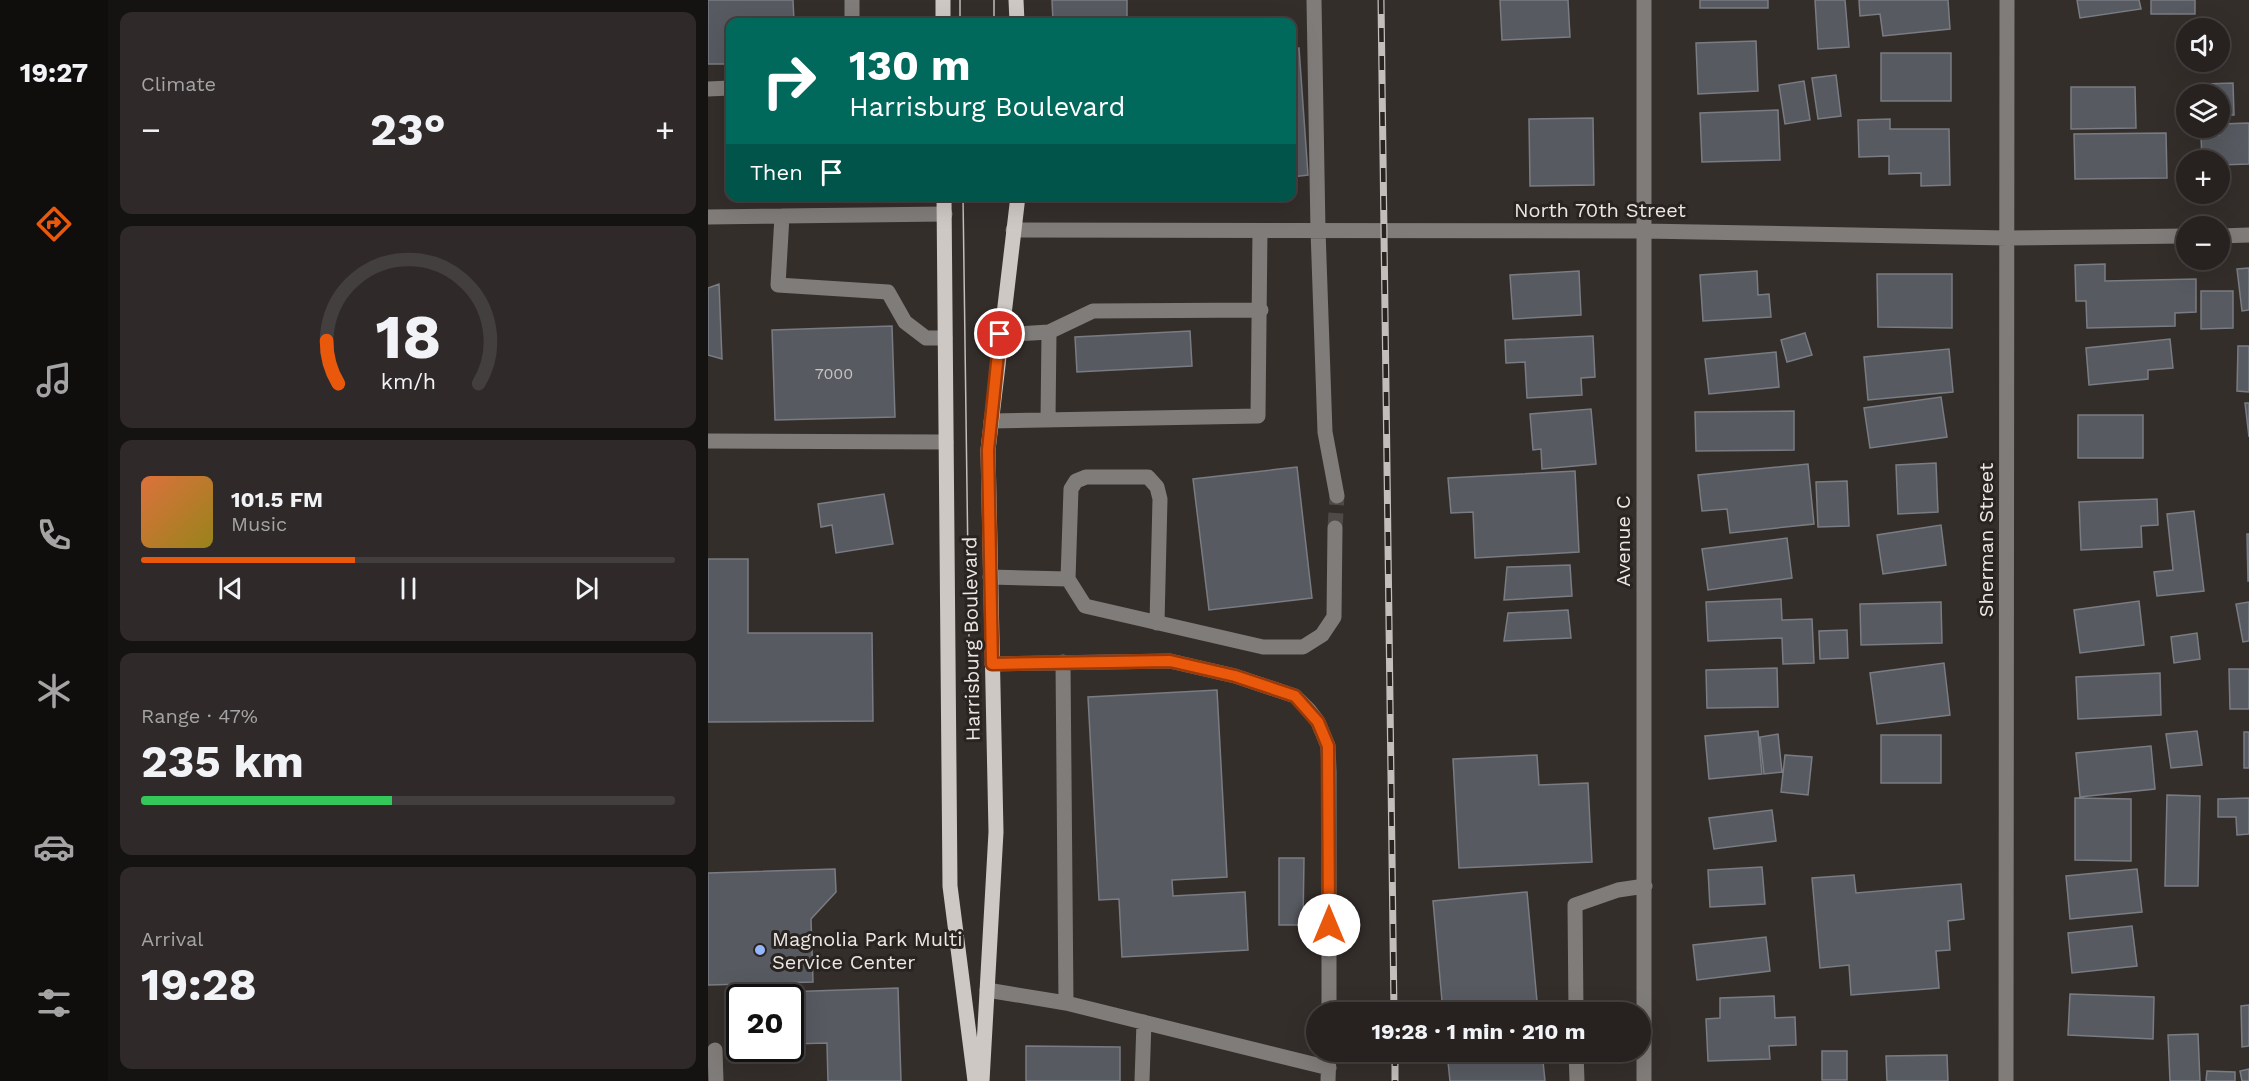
<!DOCTYPE html>
<html lang="en">
<head>
<meta charset="utf-8">
<style>
  :root { --surface:#272220; --page:#2f2a29; --text:#f1f3f6; --muted:#a4a4a5; --line:#433f3e; --accent:#ea580c }
  body { margin:0; font-family:"Work Sans",sans-serif; background:var(--page); color:var(--text); height:100vh; display:flex; flex-direction:column; font-size:22px; white-space:nowrap }
  * { box-sizing:border-box; margin:0 }
  p { font-size:20px; color:var(--muted) }
  .icon { flex:none; width:33px; height:33px; fill:none; stroke:currentColor; stroke-width:2; stroke-linecap:round; stroke-linejoin:round }
  .map { position:relative; flex:1; overflow:hidden }
  .drawer { display:flex; flex-direction:column; gap:12px; padding:12px; background:#151312; width:600px }
  .drawer>* { flex:none }
  .banner { position:absolute; left:18px; top:18px; width:570px; height:183px; border-radius:12px; box-shadow:0 6px 24px #0002,0 0 0 2px var(--line); background:#00695c; color:#fff; overflow:hidden }
  .fabs { position:absolute; left:1468px; top:18px; display:grid; gap:12px }
  .fabs a { display:grid; place-items:center; width:54px; height:54px; border-radius:50%; background:var(--surface); box-shadow:0 6px 24px #0002,0 0 0 2px var(--line); font-size:30px }
  .speed { position:absolute; left:18px; top:984px; display:flex; gap:12px; font-size:30px; font-weight:700; text-align:center }
  .speed>* { display:grid; place-content:center; width:78px; height:78px; border-radius:50%; background:var(--surface); box-shadow:0 6px 24px #0002,0 0 0 2px var(--line); line-height:1 }
  .speed .limit { border:3px solid #111; border-radius:9px; background:#fff; color:#111 }
  .pin { position:absolute; display:grid; place-items:center; width:51px; height:51px; color:#fff; margin:-26px; border:3px solid #fff; border-radius:50%; box-shadow:0 2px 6px #0007 }
  .me { position:absolute; width:66px; margin:-33px; rotate:0deg; stroke-linejoin:round; filter:drop-shadow(0 0 4px #0008) }
  .turn { display:flex; align-items:center; gap:21px; height:126px; padding:0 24px; font-size:27px }
  .turn .icon { width:78px; height:78px; stroke-width:2.5 }
  .turn b { display:block; font-size:42px; line-height:51px }
  .then { display:flex; align-items:center; height:57px; padding:0 24px; background:#0003; gap:12px; font-size:22px }
  .big { font-size:45px; font-weight:700; line-height:1.1 }
  .drawer .tile { flex:1; display:flex; flex-direction:column; justify-content:center; gap:9px; min-width:0; padding:0 21px; border-radius:12px; background:var(--page) }
  .drawer .dial { align-items:center; gap:0 }
  .dial svg { height:156px; overflow:visible; fill:none; stroke:var(--line); stroke-width:7; stroke-linecap:round; text-anchor:middle }
  .dial text { fill:var(--text); stroke:none }
  .song { display:flex; align-items:center; gap:18px }
  .cover { width:72px; height:72px; border-radius:9px; background:linear-gradient(135deg,hsl(20 70% 55%),hsl(50 70% 35%)) }
  .played { height:6px; border-radius:3px; background:linear-gradient(90deg,var(--accent) 40%,var(--line) 40%) }
  .keys { display:flex; justify-content:space-around; direction:ltr }
  .heat { display:flex; justify-content:space-between; align-items:center; font-size:33px; direction:ltr }
  .charge { height:9px; border-radius:4px; background:linear-gradient(90deg,#34c759 47%,var(--line) 0) }
  .trip { position:absolute; left:598px; top:1002px; width:345px; height:60px; border-radius:30px; background:var(--surface); box-shadow:0 6px 24px #0002,0 0 0 2px var(--line); font-weight:700; line-height:60px; text-align:center }
  main { display:flex; flex:1; min-height:0 }
  .tab-bar { display:flex; flex-direction:column; width:108px; justify-content:space-around; align-items:center; background:#100e0d; color:var(--muted) }
  .tab-bar .icon { width:42px; height:42px }
  .tab-bar .current { color:var(--accent) }
  .tab-bar b { font-size:27px; color:var(--text) }
  .map>svg:first-child { display:block }
  .building { fill:#575a60; stroke:#797c82; stroke-width:1.5 }
  .lines { fill:none; stroke-linecap:round; stroke-linejoin:round }
  .minor-tunnel { stroke:#4f4a47; stroke-width:15; stroke-dasharray:15 8; stroke-linecap:butt }
  .minor { stroke:#7f7c7a; stroke-width:15 }
  .major { stroke:#cec8c4; stroke-width:15 }
  .tram { stroke:#c3bebc; stroke-width:1.5 }
  .rail-casing { stroke:#c3bebc; stroke-width:7 }
  .rail { stroke:#2a2421; stroke-width:4.5; stroke-dasharray:14; stroke-linecap:butt }
  .route-casing { stroke:#983908; stroke-width:15 }
  .route { stroke:#ea580c; stroke-width:10 }
  .poi-dot { fill:#94b7fd; stroke:#2a2421; stroke-width:2 }
  .labels { text-anchor:middle; dominant-baseline:central; stroke-width:6; stroke-linejoin:round; paint-order:stroke }
  .number-label { font-size:16px; fill:#c6c4c4 }
  .street-label { font-size:20px; fill:#ebe7e5; stroke:#2a2421 }
  .poi-label { font-size:20px; fill:#ebe7e5; stroke:#2a2421; text-anchor:start }
</style>
</head>
<body>
<main>
<nav class="tab-bar">
<b>19:27</b>
<svg class="icon current" aria-label="directions" viewBox="0 0 24 24"><path d="M12 3l9 9-9 9-9-9zM9 14v-3h6M13 9l2 2-2 2"/></svg>
<svg class="icon" aria-label="music" viewBox="0 0 24 24"><path d="M9 18V5l10-2v13"/><circle cx="6" cy="18" r="3"/><circle cx="16" cy="16" r="3"/></svg>
<svg class="icon" aria-label="phone" viewBox="0 0 24 24"><path d="M5 4h4l2 5-3 2q2 4 5 5l2-3 5 2v4C11 20 4 13 5 4z"/></svg>
<svg class="icon" aria-label="climate" viewBox="0 0 24 24"><path d="M12 3v18M4 7l16 10M4 17L20 7"/></svg>
<svg class="icon" aria-label="car" viewBox="0 0 24 24"><path d="M5 17H2v-5l4-1 3-4h7l3 4 3 1v5h-3M9 17h6M6 11h13"/><circle cx="7" cy="17" r="2"/><circle cx="17" cy="17" r="2"/></svg>
<svg class="icon" aria-label="filters" viewBox="0 0 24 24"><path d="M4 7h16M4 17h16"/><circle cx="9" cy="7" r="2"/><circle cx="15" cy="17" r="2"/></svg>
</nav>
<section class="drawer">
<div class="tile"><p>Climate</p>
<div class="heat"><a>−</a><b class="big">23°</b><a>+</a></div>
</div>
<div class="tile dial"><svg viewBox="0 0 100 80">
<path d="M14 69A42 42 0 1 1 86 69"/>
<path d="M14 69A42 42 0 0 1 8 47" stroke="#ea580c"/>
<text x="50" y="56" font-size="32" font-weight="700">18</text>
<text x="50" y="72" font-size="11">km/h</text>
</svg></div>
<div class="tile">
<div class="song"><i class="cover"></i><div><b>101.5 FM</b><p>Music</p></div></div>
<div class="played"></div>
<div class="keys"><svg class="icon" aria-label="previous" viewBox="0 0 24 24"><path d="M18 5L8 12l10 7zM5 5v14"/></svg><svg class="icon" aria-label="pause" viewBox="0 0 24 24"><path d="M8 5v14M16 5v14"/></svg><svg class="icon" aria-label="next" viewBox="0 0 24 24"><path d="M6 5l10 7-10 7zM19 5v14"/></svg></div>
</div>
<div class="tile"><p>Range · 47%</p><b class="big">235 km</b><div class="charge"></div></div>
<div class="tile"><p>Arrival</p><b class="big">19:28</b></div>
</section>
<div class="map">
<svg width="1541" height="1081" viewBox="0 0 1541 1081">
  <rect width="100%" height="100%" fill="#342e2b"/>
  <path class="building" d="M 0,0 L 85,0 L 86,22 L 22,22 L 22,64 L 0,64 Z
    M 344,0 L 419,0 L 419,22 L 345,22 Z
    M 792,0 L 860,0 L 862,37 L 794,40 Z
    M 992,0 L 1060,0 L 1060,8 L 992,8 Z
    M 1107,0 L 1137,0 L 1141,47 L 1110,49 Z
    M 1151,0 L 1240,0 L 1242,29 L 1175,36 L 1172,14 L 1152,16 Z
    M 1369,0 L 1431,0 L 1433,9 L 1372,18 Z
    M 1443,0 L 1487,0 L 1487,14 L 1443,14 Z
    M 1048,41 L 1050,91 L 990,94 L 988,43 Z
    M 591,48 L 600,175 L 584,177 L 584,49 Z
    M 1173,53 L 1243,53 L 1243,101 L 1173,101 Z
    M 1128,75 L 1133,116 L 1110,119 L 1104,78 Z
    M 1096,81 L 1102,120 L 1077,124 L 1071,85 Z
    M 1525,83 L 1526,115 L 1512,115 L 1512,94 L 1496,94 L 1495,84 Z
    M 1363,87 L 1427,87 L 1428,128 L 1363,129 Z
    M 1070,110 L 1072,160 L 994,162 L 992,113 Z
    M 885,118 L 886,185 L 822,186 L 821,119 Z
    M 1182,119 L 1182,129 L 1241,129 L 1242,185 L 1213,186 L 1213,173 L 1181,174 L 1181,156 L 1151,157 L 1150,120 Z
    M 1541,123 L 1541,164 L 1512,165 L 1512,160 L 1494,160 L 1493,136 L 1511,135 L 1512,124 Z
    M 1458,133 L 1459,178 L 1367,179 L 1366,134 Z
    M 1397,264 L 1397,281 L 1488,279 L 1488,312 L 1467,313 L 1467,326 L 1379,328 L 1378,301 L 1368,301 L 1367,265 Z
    M 1541,268 L 1541,310 L 1534,311 L 1529,269 Z
    M 871,271 L 873,315 L 805,319 L 802,275 Z
    M 1049,271 L 1050,295 L 1061,294 L 1063,317 L 995,321 L 992,275 Z
    M 1169,274 L 1244,274 L 1244,328 L 1170,327 Z
    M 11,284 L 14,359 L 0,355 L 0,288 Z
    M 1493,291 L 1525,291 L 1525,328 L 1493,329 Z
    M 184,326 L 187,417 L 67,420 L 64,330 Z
    M 482,331 L 484,366 L 369,372 L 367,337 Z
    M 1097,333 L 1104,355 L 1079,362 L 1073,340 Z
    M 885,336 L 887,377 L 873,378 L 874,395 L 819,398 L 817,362 L 798,363 L 797,340 Z
    M 1462,339 L 1465,368 L 1440,370 L 1440,379 L 1381,385 L 1378,348 Z
    M 1530,346 L 1541,346 L 1541,392 L 1529,391 Z
    M 1241,349 L 1245,392 L 1160,400 L 1156,357 Z
    M 1068,352 L 1071,387 L 1001,394 L 997,359 Z
    M 1233,397 L 1239,437 L 1162,448 L 1156,408 Z
    M 1537,403 L 1541,403 L 1541,437 Z
    M 883,409 L 888,464 L 834,469 L 833,449 L 825,450 L 822,414 Z
    M 1086,411 L 1086,450 L 988,451 L 987,412 Z
    M 1370,415 L 1435,415 L 1435,458 L 1370,458 Z
    M 1228,463 L 1230,512 L 1190,514 L 1188,465 Z
    M 1100,464 L 1106,524 L 1022,533 L 1019,509 L 994,511 L 990,475 Z
    M 589,467 L 604,598 L 501,610 L 485,479 Z
    M 867,471 L 871,552 L 767,558 L 765,512 L 743,513 L 740,478 Z
    M 1139,481 L 1141,526 L 1110,527 L 1108,482 Z
    M 176,494 L 185,544 L 128,553 L 124,525 L 113,527 L 110,504 Z
    M 1449,499 L 1450,525 L 1433,526 L 1434,547 L 1373,550 L 1371,502 Z
    M 1486,511 L 1496,591 L 1449,596 L 1446,572 L 1465,570 L 1459,514 Z
    M 1233,525 L 1238,565 L 1175,574 L 1169,535 Z
    M 1539,534 L 1541,534 L 1541,581 L 1540,581 Z
    M 1079,538 L 1084,578 L 1000,590 L 994,549 Z
    M 0,559 L 40,559 L 40,633 L 164,633 L 165,721 L 0,722 Z
    M 862,565 L 864,596 L 796,600 L 799,567 Z
    M 1073,599 L 1074,620 L 1104,619 L 1106,663 L 1075,664 L 1074,638 L 1000,641 L 998,602 Z
    M 1431,601 L 1436,645 L 1372,653 L 1366,610 Z
    M 1233,602 L 1234,643 L 1153,645 L 1152,604 Z
    M 1541,602 L 1541,641 L 1535,642 L 1528,604 Z
    M 860,610 L 863,638 L 796,641 L 800,613 Z
    M 1139,630 L 1140,658 L 1112,659 L 1111,631 Z
    M 1489,633 L 1492,659 L 1466,663 L 1463,637 Z
    M 1236,663 L 1242,715 L 1169,724 L 1162,673 Z
    M 1069,668 L 1070,707 L 999,708 L 998,670 Z
    M 1521,669 L 1541,669 L 1541,709 L 1522,709 Z
    M 1452,673 L 1453,715 L 1370,719 L 1368,677 Z
    M 509,690 L 519,877 L 464,880 L 465,896 L 537,892 L 540,950 L 414,957 L 411,899 L 391,900 L 380,697 Z
    M 1050,731 L 1054,774 L 1001,779 L 997,736 Z
    M 1489,731 L 1494,765 L 1463,768 L 1458,734 Z
    M 1536,732 L 1541,732 L 1541,768 L 1536,768 Z
    M 1070,734 L 1074,772 L 1056,774 L 1052,737 Z
    M 1173,735 L 1233,735 L 1233,783 L 1173,783 Z
    M 1443,746 L 1447,789 L 1372,797 L 1368,753 Z
    M 829,755 L 831,785 L 880,783 L 884,862 L 751,868 L 745,759 Z
    M 1077,755 L 1104,757 L 1100,795 L 1073,792 Z
    M 1459,795 L 1492,796 L 1490,886 L 1457,886 Z
    M 1367,798 L 1423,799 L 1423,861 L 1367,860 Z
    M 1541,798 L 1541,834 L 1529,835 L 1528,817 L 1510,817 L 1510,799 Z
    M 1064,810 L 1068,841 L 1006,849 L 1001,818 Z
    M 571,858 L 596,858 L 595,925 L 571,925 Z
    M 1054,867 L 1057,904 L 1002,907 L 1000,870 Z
    M 127,869 L 128,892 L 103,919 L 105,982 L 0,985 L 0,873 Z
    M 1429,869 L 1434,912 L 1362,919 L 1358,876 Z
    M 1146,875 L 1148,893 L 1253,884 L 1256,919 L 1240,921 L 1242,950 L 1228,951 L 1231,988 L 1143,995 L 1141,965 L 1112,968 L 1104,878 Z
    M 819,892 L 830,1012 L 735,1012 L 725,901 Z
    M 1424,926 L 1429,966 L 1364,973 L 1360,933 Z
    M 1058,937 L 1062,971 L 989,980 L 985,945 Z
    M 190,988 L 193,1081 L 120,1081 L 119,1043 L 82,1044 L 82,998 L 49,998 L 49,993 Z
    M 1362,994 L 1446,997 L 1445,1039 L 1360,1035 Z
    M 1066,996 L 1067,1018 L 1087,1017 L 1088,1045 L 1061,1046 L 1062,1059 L 1000,1061 L 998,1019 L 1012,1018 L 1012,998 Z
    M 1541,1005 L 1541,1046 L 1534,1047 L 1533,1006 Z
    M 1490,1034 L 1492,1081 L 1462,1081 L 1460,1035 Z
    M 318,1046 L 412,1047 L 412,1081 L 318,1081 Z
    M 1114,1051 L 1139,1051 L 1139,1080 L 1114,1080 Z
    M 739,1052 L 834,1052 L 837,1081 L 742,1081 Z
    M 1239,1055 L 1240,1081 L 1179,1081 L 1178,1056 Z
    M 1541,1069 L 1541,1081 L 1534,1081 L 1532,1071 Z
    M 1499,1071 L 1527,1072 L 1527,1081 L 1498,1081 Z"/>
  <g class="lines">
    <path class="minor-tunnel" d="M 627,528 L 629,496"/>
    <path class="minor" d="M 606,0 L 610,230 L 617,432 L 629,496
      M 144,22 L 144,0
      M 0,89 L 22,88
      M 74,216 L 70,285 L 180,292 L 197,322 L 218,338 L 237,338
      M 0,217 L 237,214
      M 305,230 L 936,231 L 1299,238 L 1479,236
      M 1512,236 L 1541,235
      M 293,335 L 341,332 L 385,311 L 553,310
      M 340,420 L 341,332
      M 283,421 L 550,416 L 552,231
      M 0,441 L 238,442
      M 282,577 L 360,579 L 377,606 L 555,647 L 595,647 L 614,635 L 626,617 L 627,528
      M 360,579 L 363,489 L 368,481 L 378,477 L 440,477 L 449,487 L 452,499 L 449,623
      M 355,662 L 358,1003 L 621,1068
      M 284,664 L 462,661 L 527,676 L 587,696 L 601,710 L 610,722 L 620,746 L 621,772 L 621,1012
      M 279,990 L 358,1003
      M 868,1012 L 867,905 L 910,890 L 937,886
      M 7,1050 L 8,1081
      M 868,1052 L 869,1081
      M 434,1081 L 436,1022
      M 620,1081 L 621,1052
      M 936,1081 L 936,0
      M 1298,1081 L 1299,0"/>
    <path class="major" d="M 235,0 L 235,22
      M 308,0 L 309,22
      M 236,196 L 242,886 L 267,1081
      M 274,1081 L 288,832 L 280,450 L 310,196"/>
    <path class="tram" d="M 252,0 L 252,22
      M 286,0 L 286,22
      M 255,196 L 261,636"/>
    <defs>
      <path id="rail" d="M 673,0 L 686,1012
        M 687,1052 L 687,1081"/>
    </defs>
    <use href="#rail" class="rail-casing"/>
    <use href="#rail" class="rail"/>
  </g>
  <g class="lines">
    <defs>
      <path id="route" d="M 292,334 L 280,450 L 284,664 L 462,661 L 527,676 L 587,696 L 610,722 L 620,746 L 621,925"/>
    </defs>
    <use href="#route" class="route-casing"/>
    <use href="#route" class="route"/>
  </g>
  <circle class="poi-dot" cx="52" cy="950" r="6"/>
  <g class="labels">
    <g class="number-label">
      <text x="126" y="373">7000</text>
    </g>
    <g class="street-label">
      <text x="892" y="210">North 70th Street</text>
      <text transform="translate(1278 540) rotate(-90)">Sherman Street</text>
      <text transform="translate(915 541) rotate(-90)">Avenue C</text>
      <text transform="translate(263 639) rotate(-91)">Harrisburg Boulevard</text>
    </g>
    <g class="poi-label">
      <text x="64" y="939">Magnolia Park Multi<tspan x="64" dy="23">Service Center</tspan></text>
    </g>
  </g>
</svg>
<div class="fabs">
<a><svg class="icon" aria-label="sound" viewBox="0 0 24 24"><path d="M4 9h4l5-4v14l-5-4H4zM17 9q2 3 0 6"/></svg></a>
<a><svg class="icon" aria-label="layers" viewBox="0 0 24 24"><path d="M12 4l9 5-9 5-9-5zM3 14l9 5 9-5"/></svg></a>
<a>+</a>
<a>−</a>
</div>
<div class="speed"><div class="limit">20</div></div>
<div class="pin" style="left:292px;top:334px;background:#d93025"><svg class="icon" aria-label="arrive" viewBox="0 0 24 24"><path d="M6 21V4h12l-3 4 3 4H6"/></svg></div>
<svg class="me" style="left:621px;top:925px" viewBox="-20 -20 40 40"><circle r="19" fill="#fff"/><path d="M0-13L10 11 0 6-10 11z" fill="#ea580c"/></svg>
<div class="trip">19:28 · 1 min · 210 m</div>
<div class="banner">
<div class="turn"><svg class="icon" aria-label="right" viewBox="0 0 24 24"><path d="M7 20v-9h11M14 6l5 5-5 5"/></svg><div><b>130 m</b>Harrisburg Boulevard</div></div>
<div class="then">Then<svg class="icon" aria-label="arrive" viewBox="0 0 24 24"><path d="M6 21V4h12l-3 4 3 4H6"/></svg></div>
</div>
</div>
</main>
</body>
</html>
